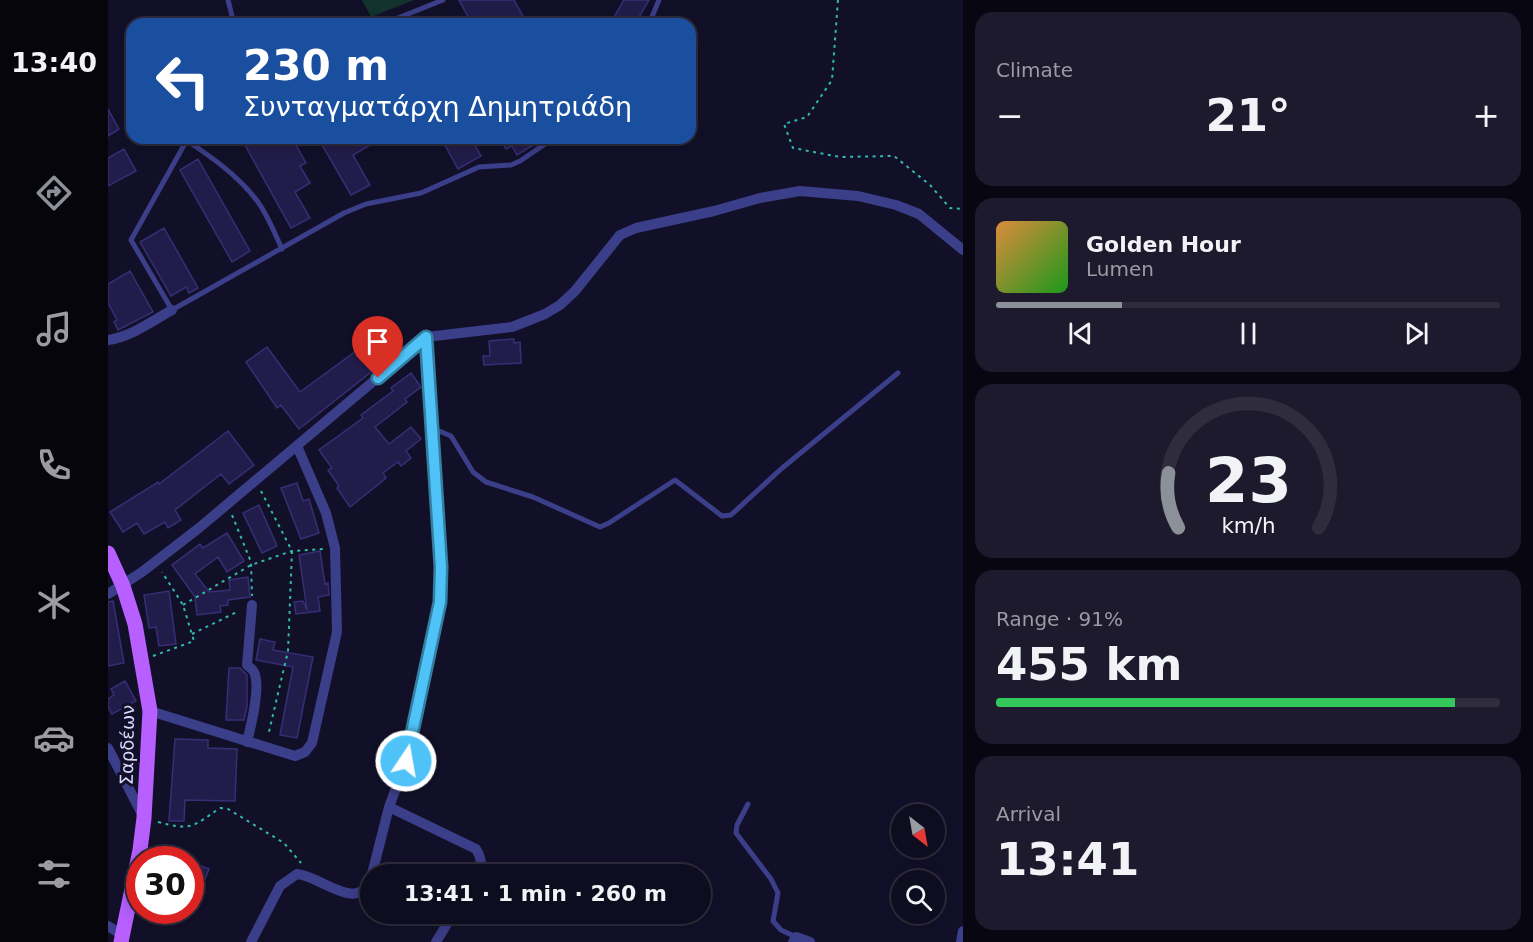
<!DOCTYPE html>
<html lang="en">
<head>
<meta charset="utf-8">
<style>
  :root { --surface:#0e0c1f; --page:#1c1a2c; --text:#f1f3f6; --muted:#9b9ba4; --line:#2e2c3d; --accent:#8c9099 }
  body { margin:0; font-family:"DejaVu Sans",sans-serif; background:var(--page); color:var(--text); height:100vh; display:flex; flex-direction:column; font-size:22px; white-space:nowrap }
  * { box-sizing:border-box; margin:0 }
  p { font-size:20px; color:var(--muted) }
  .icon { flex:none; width:33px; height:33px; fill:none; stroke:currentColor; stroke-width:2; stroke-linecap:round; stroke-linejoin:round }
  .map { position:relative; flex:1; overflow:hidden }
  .panel { display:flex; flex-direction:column; gap:12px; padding:12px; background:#080711; width:570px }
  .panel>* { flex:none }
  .guide { position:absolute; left:18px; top:18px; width:570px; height:126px; border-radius:18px; box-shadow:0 3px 15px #0003,0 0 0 2px var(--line); background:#1a4fa0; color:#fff; overflow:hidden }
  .needle { width:39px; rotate:149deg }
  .fabs { position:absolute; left:783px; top:804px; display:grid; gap:12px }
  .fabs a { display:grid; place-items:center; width:54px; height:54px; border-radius:50%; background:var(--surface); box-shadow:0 3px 15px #0003,0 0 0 2px var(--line); font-size:30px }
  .speed { position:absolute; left:18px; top:846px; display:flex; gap:12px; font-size:30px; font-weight:700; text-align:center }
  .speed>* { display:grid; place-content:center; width:78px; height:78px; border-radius:50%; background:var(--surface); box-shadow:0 3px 15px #0003,0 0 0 2px var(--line); line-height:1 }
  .speed .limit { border:9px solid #d22; background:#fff; color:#111 }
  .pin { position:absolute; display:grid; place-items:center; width:51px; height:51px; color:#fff; margin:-62px -26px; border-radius:50% 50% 50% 0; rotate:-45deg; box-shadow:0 0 6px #0007 }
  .pin .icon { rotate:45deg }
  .me { position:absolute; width:66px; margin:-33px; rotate:12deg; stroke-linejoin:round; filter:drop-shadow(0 0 4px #0008) }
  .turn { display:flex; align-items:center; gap:21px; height:126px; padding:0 18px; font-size:27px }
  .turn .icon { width:78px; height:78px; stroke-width:2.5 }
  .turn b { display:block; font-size:42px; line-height:51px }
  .big { font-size:45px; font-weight:800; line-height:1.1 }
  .panel .card { flex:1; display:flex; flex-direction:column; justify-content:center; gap:9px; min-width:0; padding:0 21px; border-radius:18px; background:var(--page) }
  .panel .dial { align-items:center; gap:0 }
  .dial svg { height:156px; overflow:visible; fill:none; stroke:var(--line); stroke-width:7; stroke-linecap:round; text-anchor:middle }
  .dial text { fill:var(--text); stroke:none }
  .song { display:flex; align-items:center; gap:18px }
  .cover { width:72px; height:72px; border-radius:9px; background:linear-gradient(135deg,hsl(30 70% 55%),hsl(120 70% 35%)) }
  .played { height:6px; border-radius:3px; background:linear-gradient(90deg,var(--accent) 25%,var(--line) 25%) }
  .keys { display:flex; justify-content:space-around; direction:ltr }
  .heat { display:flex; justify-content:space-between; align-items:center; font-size:33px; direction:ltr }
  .charge { height:9px; border-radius:4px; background:linear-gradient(90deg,#34c759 91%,var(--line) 0) }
  .trip { position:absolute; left:252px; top:864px; width:351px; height:60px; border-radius:30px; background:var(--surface); box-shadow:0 3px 15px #0003,0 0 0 2px var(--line); font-weight:800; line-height:60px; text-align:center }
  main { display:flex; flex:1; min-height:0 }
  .tab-bar { display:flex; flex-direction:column; width:108px; justify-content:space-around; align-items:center; background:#06050c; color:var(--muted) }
  .tab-bar .icon { width:42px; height:42px }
  .tab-bar .selected { color:var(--accent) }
  .tab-bar b { font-size:27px; color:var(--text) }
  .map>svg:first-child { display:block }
  .green { fill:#13332f }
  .building { fill:#221c4a; stroke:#372e76; stroke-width:1.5 }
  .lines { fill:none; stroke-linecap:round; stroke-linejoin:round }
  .path { stroke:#30bba8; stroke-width:2; stroke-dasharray:3 4.5; stroke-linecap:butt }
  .lane { stroke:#3b3e88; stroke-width:5 }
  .street { stroke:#3b3e88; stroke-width:10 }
  .primary { stroke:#b75fff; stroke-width:15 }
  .route-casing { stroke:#337fa1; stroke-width:15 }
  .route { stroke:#4fc3f7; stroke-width:10 }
  .labels { text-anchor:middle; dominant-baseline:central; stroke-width:6; stroke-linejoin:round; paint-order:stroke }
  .street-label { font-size:18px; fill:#d9d8ff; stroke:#121029 }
</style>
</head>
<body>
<main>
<nav class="tab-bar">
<b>13:40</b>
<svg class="icon selected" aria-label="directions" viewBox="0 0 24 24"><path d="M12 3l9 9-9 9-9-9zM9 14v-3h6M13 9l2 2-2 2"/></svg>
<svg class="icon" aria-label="music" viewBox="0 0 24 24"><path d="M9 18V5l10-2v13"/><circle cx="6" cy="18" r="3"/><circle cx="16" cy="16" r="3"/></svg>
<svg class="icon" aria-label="phone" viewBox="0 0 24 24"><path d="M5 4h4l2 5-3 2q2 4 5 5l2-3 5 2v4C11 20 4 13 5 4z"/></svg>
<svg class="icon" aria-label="climate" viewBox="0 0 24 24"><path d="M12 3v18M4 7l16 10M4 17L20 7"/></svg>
<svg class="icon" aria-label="car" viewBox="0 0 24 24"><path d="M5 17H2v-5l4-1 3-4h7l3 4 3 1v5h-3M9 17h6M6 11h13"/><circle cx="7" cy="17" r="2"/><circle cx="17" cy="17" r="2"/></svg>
<svg class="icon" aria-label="filters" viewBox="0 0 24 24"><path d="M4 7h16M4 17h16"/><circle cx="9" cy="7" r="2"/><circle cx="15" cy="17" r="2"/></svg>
</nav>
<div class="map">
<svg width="855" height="942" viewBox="0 0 855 942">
  <rect width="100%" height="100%" fill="#121029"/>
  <path class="green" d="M 254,0 L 306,0 L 263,17 Z"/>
  <path class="building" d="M 351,0 L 406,0 L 416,18 L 406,24 L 364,24 Z
    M 516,0 L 541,0 L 527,24 L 502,24 Z
    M 0,109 L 11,129 L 0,136 Z
    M 133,138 L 184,138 L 198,163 L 192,166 L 202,183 L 187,192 L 202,218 L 183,228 Z
    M 210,138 L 274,138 L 245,155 L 262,185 L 243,195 Z
    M 333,138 L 363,138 L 373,156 L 350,169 Z
    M 392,138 L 437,138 L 409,155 L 404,146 L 398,149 Z
    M 16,149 L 28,171 L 0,186 L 0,158 Z
    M 90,159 L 142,251 L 124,262 L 72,170 Z
    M 56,228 L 90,288 L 81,293 L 78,287 L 63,296 L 32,242 Z
    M 22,271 L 45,312 L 10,330 L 6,322 L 9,320 L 0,303 L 0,284 Z
    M 406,339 L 406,343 L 412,342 L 413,363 L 376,365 L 375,356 L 382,356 L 381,341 Z
    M 159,347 L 192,392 L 248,351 L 263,372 L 191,429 L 173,405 L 169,408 L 138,362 Z
    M 303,373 L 313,387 L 297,399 L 299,402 L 267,427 L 281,444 L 303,427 L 313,439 L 298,451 L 303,458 L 293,466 L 290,462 L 275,473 L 278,478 L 242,507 L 229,488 L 231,486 L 220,470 L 224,468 L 211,450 L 255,418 L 253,415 L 285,391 L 283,388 Z
    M 120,431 L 146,465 L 121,484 L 113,474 L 67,510 L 73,520 L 60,528 L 57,522 L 36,534 L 29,523 L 15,532 L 2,512 L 50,482 L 51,484 Z
    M 189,483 L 195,501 L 201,499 L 211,533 L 193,539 L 173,488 Z
    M 151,505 L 169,546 L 154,553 L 135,513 Z
    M 119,533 L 136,561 L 119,572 L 110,557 L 87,574 L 101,592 L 122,590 L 121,580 L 140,577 L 142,597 L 120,600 L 120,605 L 112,606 L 113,612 L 89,615 L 87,597 L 64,565 L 92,544 L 95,548 Z
    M 212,551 L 217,584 L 220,583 L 221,595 L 210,597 L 212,611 L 188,614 L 186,602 L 195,601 L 199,610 L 191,555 Z
    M 61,591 L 68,644 L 51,646 L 48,627 L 41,628 L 36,595 Z
    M 5,601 L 16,663 L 0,666 L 0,602 Z
    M 152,639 L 167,642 L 165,650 L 205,657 L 189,738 L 172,735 L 185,667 L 148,660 Z
    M 121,668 L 132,668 L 139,675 L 139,706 L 136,720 L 118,720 Z
    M 17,681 L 28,701 L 4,714 L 0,707 L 0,699 L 6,695 L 3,689 Z
    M 67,739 L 100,740 L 100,748 L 129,749 L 127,801 L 77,800 L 76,821 L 61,821 Z
    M 82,862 L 101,869 L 91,895 L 82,892 Z"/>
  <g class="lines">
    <path class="path" d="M 730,0 L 724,80 L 699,117 L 676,124 L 685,148 L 732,157 L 786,156 L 822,185 L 842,208 L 855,209
      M 153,491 L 184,551 L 180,651 L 160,736
      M 124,515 L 143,562 L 144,596
      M 75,605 L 143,565 L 184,551 L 216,549
      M 84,634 L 131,611
      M 45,656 L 86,641 L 75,605 L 54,572
      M 50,822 C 84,831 84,827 112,808 L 120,809 L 176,843 L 193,863"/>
    <path class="lane" d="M 120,0 L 126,24
      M 275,24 L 335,0
      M 541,24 L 551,0
      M 75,138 C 102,156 130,175 150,202 C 160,216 167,234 174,249
      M 80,138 L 23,240 L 64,310 L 236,213 L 258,204 L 313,193 L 371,167 L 403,165 L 412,161 L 446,138
      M 324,428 L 343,436 L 365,472 L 378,482 L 425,497 L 492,527 L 501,523 L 567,480 L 614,516 L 623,515 L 673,469 L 790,373
      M 640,804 L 629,825 L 628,833 L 663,879 L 670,893 L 665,921 L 673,930 L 688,937"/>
    <path class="street" d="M 318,337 L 404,327 L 437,314 L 452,305 L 467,291 L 512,235 L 528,228 L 606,211 L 652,198 L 692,191 L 750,196 L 788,205 L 811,214 L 855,250
      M 0,340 C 23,337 44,321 64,310
      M 0,594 L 34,572 L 91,528 L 318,337
      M 42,711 L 187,756 L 197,752 L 204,743 L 229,632 L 227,548 L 218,513 L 189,446
      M 139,742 C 143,726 153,686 146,672 C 145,669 141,667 139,665 L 144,605
      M 0,748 L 36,818
      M 281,807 L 368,849 C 374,859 374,864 369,874
      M 264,874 L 281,807 L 298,761 L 332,602 L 333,567 L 318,337
      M 0,926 L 16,936
      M 143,942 L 172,886 L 189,874 C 213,876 249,913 262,880
      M 328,942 L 345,914
      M 685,942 L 688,937 L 702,942
      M 853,942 L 855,931"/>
    <path class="primary" d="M 0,553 L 15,586 L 27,624 L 42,711 L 36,818 L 32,850 L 13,942"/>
  </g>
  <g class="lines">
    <defs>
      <path id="route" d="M 270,378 L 318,337 L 333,567 L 332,602 L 298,761"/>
    </defs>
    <use href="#route" class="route-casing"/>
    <use href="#route" class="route"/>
  </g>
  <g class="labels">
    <g class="street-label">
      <text transform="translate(19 745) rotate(-89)">Σαρδέων</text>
    </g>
  </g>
</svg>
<div class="fabs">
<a><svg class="needle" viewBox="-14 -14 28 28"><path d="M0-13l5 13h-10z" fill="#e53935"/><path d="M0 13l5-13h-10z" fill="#9b9ba4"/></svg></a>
<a><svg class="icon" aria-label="search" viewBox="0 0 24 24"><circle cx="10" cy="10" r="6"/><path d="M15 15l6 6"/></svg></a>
</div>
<div class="speed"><div class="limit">30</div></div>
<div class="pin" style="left:270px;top:378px;background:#d93025"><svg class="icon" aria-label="arrive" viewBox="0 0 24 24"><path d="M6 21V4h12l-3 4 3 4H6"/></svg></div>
<svg class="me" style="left:298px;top:761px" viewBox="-20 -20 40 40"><circle r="17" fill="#4fc3f7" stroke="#fff" stroke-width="3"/><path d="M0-11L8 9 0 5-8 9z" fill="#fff"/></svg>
<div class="trip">13:41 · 1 min · 260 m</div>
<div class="guide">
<div class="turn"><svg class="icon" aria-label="left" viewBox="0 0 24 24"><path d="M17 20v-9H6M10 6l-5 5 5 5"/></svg><div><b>230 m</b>Συνταγματάρχη Δημητριάδη</div></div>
</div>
</div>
<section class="panel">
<div class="card"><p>Climate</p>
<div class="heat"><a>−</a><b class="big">21°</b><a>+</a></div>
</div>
<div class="card">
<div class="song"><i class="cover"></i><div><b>Golden Hour</b><p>Lumen</p></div></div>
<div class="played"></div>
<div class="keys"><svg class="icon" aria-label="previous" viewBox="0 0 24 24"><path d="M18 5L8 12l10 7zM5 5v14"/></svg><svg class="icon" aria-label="pause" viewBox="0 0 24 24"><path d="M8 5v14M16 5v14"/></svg><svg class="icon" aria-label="next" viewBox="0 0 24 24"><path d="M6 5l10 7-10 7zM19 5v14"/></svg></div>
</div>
<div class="card dial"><svg viewBox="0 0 100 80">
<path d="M14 69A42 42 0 1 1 86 69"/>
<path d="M14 69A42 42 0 0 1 9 41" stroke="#8c9099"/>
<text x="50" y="56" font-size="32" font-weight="700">23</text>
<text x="50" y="72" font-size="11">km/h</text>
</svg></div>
<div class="card"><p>Range · 91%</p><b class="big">455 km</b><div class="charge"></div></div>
<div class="card"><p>Arrival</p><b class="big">13:41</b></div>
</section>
</main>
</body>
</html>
